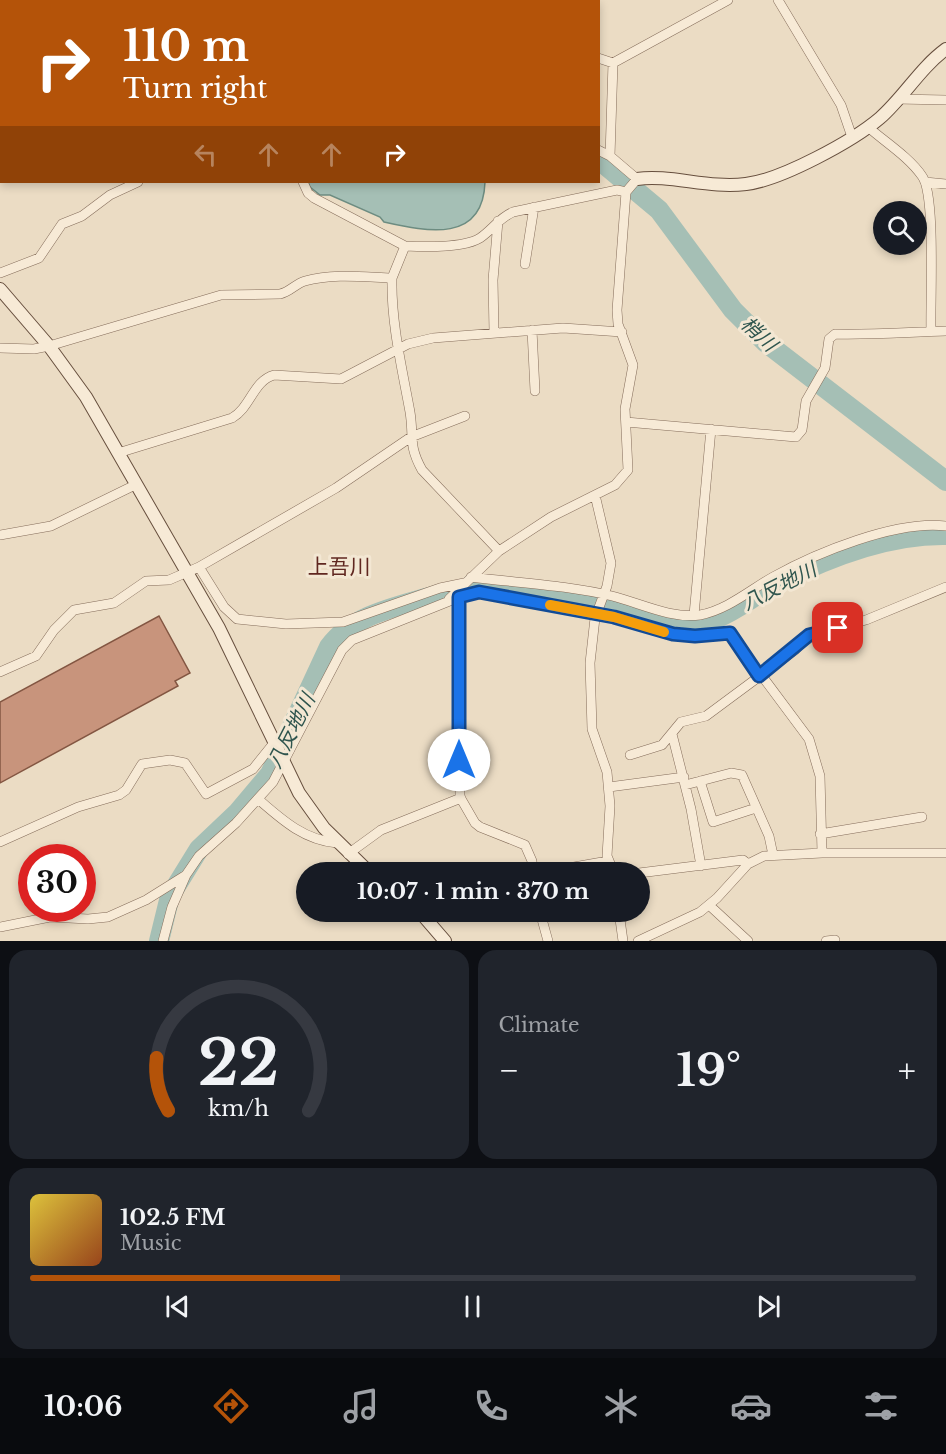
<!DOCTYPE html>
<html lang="en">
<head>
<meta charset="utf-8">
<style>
  :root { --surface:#171b24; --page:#20242c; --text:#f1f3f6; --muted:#9ea1a6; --line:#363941; --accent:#b45309 }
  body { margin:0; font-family:"Libre Baskerville","Noto Sans JP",serif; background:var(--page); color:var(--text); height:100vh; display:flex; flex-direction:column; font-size:22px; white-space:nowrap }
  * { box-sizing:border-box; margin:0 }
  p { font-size:20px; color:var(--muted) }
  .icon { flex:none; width:33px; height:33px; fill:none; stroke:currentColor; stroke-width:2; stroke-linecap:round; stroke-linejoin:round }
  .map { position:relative; height:941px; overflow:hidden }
  .panel { display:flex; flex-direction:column; gap:9px; padding:9px; background:#0d0f14; flex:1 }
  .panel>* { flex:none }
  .top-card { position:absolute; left:0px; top:0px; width:600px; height:183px; box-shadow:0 3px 9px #0003; background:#b45309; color:#fff; overflow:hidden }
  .fabs { position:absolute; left:873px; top:201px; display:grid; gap:12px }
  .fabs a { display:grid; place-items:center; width:54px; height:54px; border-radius:50%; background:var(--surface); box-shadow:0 3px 9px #0003; font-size:30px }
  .speed { position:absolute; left:18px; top:844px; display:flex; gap:12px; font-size:30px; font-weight:700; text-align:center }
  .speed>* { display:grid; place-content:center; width:78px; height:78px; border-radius:50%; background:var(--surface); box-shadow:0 3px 9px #0003; line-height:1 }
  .speed .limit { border:9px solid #d22; background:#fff; color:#111 }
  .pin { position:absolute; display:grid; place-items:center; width:51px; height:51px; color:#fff; margin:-26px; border-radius:12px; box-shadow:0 3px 9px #0006 }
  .me { position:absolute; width:66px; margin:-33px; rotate:0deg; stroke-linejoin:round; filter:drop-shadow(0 0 4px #0008) }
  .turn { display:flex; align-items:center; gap:21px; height:126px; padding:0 24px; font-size:27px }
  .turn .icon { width:78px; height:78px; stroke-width:2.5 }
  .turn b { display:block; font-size:42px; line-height:51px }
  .lanes { display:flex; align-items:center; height:57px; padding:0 24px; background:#0003; justify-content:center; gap:30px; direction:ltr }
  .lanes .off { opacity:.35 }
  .big { font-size:45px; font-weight:700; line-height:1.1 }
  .panel .card { flex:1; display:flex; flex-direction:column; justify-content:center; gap:9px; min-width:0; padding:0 21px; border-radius:18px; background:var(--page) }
  .panel .dial { align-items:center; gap:0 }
  .dial svg { height:156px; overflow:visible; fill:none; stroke:var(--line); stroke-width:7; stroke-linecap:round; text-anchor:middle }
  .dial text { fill:var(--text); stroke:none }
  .song { display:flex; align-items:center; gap:18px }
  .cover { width:72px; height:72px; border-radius:9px; background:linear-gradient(135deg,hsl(50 70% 55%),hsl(20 70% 35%)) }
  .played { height:6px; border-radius:3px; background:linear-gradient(90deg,var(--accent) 35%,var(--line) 35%) }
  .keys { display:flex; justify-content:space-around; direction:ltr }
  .heat { display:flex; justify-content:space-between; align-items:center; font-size:33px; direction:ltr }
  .panel .tiles { flex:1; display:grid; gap:9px; grid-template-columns:1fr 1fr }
  .card:last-child { grid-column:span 2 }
  .trip { position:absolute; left:296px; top:862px; width:354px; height:60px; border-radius:30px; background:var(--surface); box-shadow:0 3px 9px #0003; font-weight:700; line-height:60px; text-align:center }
  .dock { display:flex; height:96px; justify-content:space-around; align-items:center; background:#090b0e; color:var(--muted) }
  .dock .icon { width:42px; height:42px }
  .dock .current { color:var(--accent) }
  .dock b { font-size:27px; color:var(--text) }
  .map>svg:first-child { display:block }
  .water { fill:#a5bfb5; stroke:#6d8c81; stroke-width:1.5 }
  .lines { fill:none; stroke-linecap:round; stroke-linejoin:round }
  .river { stroke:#a5bfb5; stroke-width:20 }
  .building { fill:#c8947c; stroke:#835642; stroke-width:1.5 }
  .street-casing { stroke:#856d5b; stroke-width:10 }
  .secondary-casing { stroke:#674f3e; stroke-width:14 }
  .street { stroke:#f7ead6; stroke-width:9 }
  .secondary { stroke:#f7ead6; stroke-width:12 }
  .route-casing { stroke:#114b97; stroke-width:15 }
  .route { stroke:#1a73e8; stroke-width:10 }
  .slow { stroke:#f59e0b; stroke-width:10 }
  .labels { text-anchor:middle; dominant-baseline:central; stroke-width:6; stroke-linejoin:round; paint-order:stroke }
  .water-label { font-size:20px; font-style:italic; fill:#2f554e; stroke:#f3e7d3 }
  .quarter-label { font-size:21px; fill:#602720; stroke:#f3e7d3 }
</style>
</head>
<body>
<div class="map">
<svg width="946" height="941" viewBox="0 0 946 941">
  <rect width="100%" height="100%" fill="#ebdcc4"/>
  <path class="water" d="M 308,182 L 485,182 C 483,243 428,232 384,222 L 380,217 L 330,195 L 320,195 L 310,187 Z"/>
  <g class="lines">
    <path class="river" d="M 0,86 L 2,85
      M 598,159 L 659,210 L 733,310 L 765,342 L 946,481
      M 472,584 L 584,598 L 679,624 C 719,627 741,603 774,585 C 826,558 887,534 946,535
      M 159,941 L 170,896 L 199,849 L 238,812 L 270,774 L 329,647 C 354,613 401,606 439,594"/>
  </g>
  <path class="building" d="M 159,616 L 190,673 L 175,681 L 178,686 L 0,783 L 0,702 Z"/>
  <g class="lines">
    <defs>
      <path id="street" d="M 153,0 L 154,2
        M 447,0 L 447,2
        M 778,0 L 841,105 L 852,137
        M 461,2 L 466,0
        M 513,2 L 513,0
        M 598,58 L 613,63
        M 897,99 L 946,100
        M 868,127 C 885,142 909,157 922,176 C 936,194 930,303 931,331
        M 610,156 L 613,63 L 728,0
        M 303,182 L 308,193 L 314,198 L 405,246
        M 925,182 L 946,184
        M 525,264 L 534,207
        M 0,273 L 39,258 L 62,224 L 82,216 L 110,195 L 138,182
        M 392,278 C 391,323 402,368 410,412 C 414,437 408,445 422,470 L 499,551
        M 532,330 L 535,391
        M 494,332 L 493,280 L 498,221
        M 0,348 L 34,349 L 49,346 L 221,295 L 280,294 C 290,292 295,284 305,281 C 333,273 364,277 392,278 L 405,246 C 423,247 464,248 480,238 C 492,230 499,218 513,212 L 617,190 L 626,192
        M 626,422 L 796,437 L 802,430 L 806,401 L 825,368 L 829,339 L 835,334 C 872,335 909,332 946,331
        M 118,453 L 232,418 C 251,407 253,381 274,375 L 341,379 L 408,344 L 433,338 L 563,328 L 622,332
        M 595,495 L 611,563 L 607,586 L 595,618 L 590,663 L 592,729 L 607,772 L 610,806 L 607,856 L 614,873
        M 0,535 L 51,526 L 135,485
        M 199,567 L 336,488 L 411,437 L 465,416
        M 471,577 C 517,583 567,585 612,596 C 640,603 671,619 700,615 C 727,610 750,590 773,577 C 816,553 896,520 946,526
        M 459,597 L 460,797 L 475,823 L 480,827 L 525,845 L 532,861 L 533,873
        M 449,599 L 499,551 L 551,517 L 615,485 L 628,470 L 625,409 L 633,365 L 618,324 L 617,310 L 626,192 L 637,179 L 610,156 L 598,150
        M 694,615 L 711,429
        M 0,672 L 36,656 L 54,630 L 74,610 L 114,603 L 146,581 L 169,580 L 199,567 L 224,607 L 237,619 L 286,624 L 343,622 L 440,588 L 464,583
        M 672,734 L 691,809 L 701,866
        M 630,755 L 662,745 L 681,722 L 706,716 L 795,650 L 809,635 L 866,620 L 946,587
        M 700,781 L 713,822 L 756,808
        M 685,785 L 731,773 L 742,775 L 769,836 L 773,855
        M 609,787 L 684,777
        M 258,799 C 282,820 304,840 337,843
        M 820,834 L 922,817
        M 0,842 L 78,807 L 119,795 L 126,790 L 142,764 L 170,760 L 185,763 L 206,794 L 253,769 L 273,744
        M 348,854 L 381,830 L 461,798
        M 540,873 L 608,861
        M 639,873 L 743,860 L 748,864
        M 709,905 L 748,941
        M 540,912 L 548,941
        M 619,912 L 623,941
        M 0,927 L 50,917 L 88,919 L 108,917 L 146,900 L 186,875
        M 163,941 L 172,907 L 186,875 L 199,856 L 236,823 L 273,782 L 342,650 L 352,640 L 467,594 L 479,592 L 614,617 L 673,634 L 695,636 L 730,633 L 809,739 L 820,776 L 822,853
        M 638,941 L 700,912 L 717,898 L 748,864 L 764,856 L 822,853 L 946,853
        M 826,941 L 835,940"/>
      <path id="secondary" d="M 637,179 C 670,174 709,189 746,184 C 781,180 853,141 880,118 C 904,97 920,68 946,49
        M 0,289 L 49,346 L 86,397 L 219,628 L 299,793 L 324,828 L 370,873
        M 420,912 L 445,941"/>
    </defs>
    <use href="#street" class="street-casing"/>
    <use href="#secondary" class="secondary-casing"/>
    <use href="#street" class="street"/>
    <use href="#secondary" class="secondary"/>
  </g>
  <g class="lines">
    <defs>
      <path id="route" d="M 459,760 L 459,597 L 479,592 L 614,617 L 673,634 L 695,636 L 730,633 L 759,676 L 809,635 L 838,628"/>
    </defs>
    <use href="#route" class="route-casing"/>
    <use href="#route" class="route"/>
    <path class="slow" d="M 550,605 L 614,617 L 664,632"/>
  </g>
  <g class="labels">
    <g class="water-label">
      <text transform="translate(759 334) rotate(43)">梢川</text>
      <text transform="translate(779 586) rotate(-27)">八反地川</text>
      <text transform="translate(291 731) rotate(-63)">八反地川</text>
    </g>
    <g class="quarter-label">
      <text x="339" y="567">上吾川</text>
    </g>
  </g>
</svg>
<div class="fabs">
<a><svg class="icon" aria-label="search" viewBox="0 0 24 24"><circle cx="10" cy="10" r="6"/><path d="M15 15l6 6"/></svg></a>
</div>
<div class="speed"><div class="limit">30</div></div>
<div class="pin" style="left:838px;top:628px;background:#d93025"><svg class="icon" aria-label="arrive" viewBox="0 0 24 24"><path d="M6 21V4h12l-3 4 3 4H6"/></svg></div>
<svg class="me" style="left:459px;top:760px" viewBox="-20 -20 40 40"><circle r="19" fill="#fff"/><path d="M0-13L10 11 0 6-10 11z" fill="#1a73e8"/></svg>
<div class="trip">10:07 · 1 min · 370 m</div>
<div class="top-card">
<div class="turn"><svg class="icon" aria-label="right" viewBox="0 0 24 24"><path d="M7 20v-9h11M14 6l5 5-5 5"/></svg><div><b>110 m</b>Turn right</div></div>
<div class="lanes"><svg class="icon off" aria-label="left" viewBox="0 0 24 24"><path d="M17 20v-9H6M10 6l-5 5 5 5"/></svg><svg class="icon off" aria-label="ahead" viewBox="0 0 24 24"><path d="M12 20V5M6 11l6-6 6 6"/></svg><svg class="icon off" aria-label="ahead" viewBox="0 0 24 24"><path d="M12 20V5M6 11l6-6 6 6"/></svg><svg class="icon" aria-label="right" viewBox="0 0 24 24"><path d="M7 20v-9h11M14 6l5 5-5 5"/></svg></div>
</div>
</div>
<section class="panel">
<div class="tiles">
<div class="card dial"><svg viewBox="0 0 100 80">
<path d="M14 69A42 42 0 1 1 86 69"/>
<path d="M14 69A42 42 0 0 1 8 42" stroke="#b45309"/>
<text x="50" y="56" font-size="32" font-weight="700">22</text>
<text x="50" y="72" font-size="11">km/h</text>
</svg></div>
<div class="card"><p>Climate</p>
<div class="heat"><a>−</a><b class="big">19°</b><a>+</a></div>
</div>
<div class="card">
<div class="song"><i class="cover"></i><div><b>102.5 FM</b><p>Music</p></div></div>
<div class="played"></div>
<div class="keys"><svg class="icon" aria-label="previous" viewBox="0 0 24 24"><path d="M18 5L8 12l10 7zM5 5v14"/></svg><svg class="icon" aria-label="pause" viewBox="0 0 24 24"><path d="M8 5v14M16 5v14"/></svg><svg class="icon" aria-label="next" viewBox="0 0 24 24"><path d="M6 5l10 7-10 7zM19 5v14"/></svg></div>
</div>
</div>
</section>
<nav class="dock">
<b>10:06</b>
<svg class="icon current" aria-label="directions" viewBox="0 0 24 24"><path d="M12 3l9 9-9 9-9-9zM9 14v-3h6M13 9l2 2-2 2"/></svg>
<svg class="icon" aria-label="music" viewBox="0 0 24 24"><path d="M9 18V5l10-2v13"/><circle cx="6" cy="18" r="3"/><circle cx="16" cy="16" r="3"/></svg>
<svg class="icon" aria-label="phone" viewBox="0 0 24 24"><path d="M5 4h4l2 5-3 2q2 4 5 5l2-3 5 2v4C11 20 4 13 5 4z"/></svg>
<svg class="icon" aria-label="climate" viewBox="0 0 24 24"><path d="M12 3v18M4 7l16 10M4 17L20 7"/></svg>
<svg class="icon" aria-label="car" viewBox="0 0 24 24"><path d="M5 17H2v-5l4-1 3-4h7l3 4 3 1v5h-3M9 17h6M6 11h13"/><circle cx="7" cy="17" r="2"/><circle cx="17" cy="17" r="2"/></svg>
<svg class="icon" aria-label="filters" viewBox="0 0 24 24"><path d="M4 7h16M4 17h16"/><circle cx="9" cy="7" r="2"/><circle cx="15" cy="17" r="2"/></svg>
</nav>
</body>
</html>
